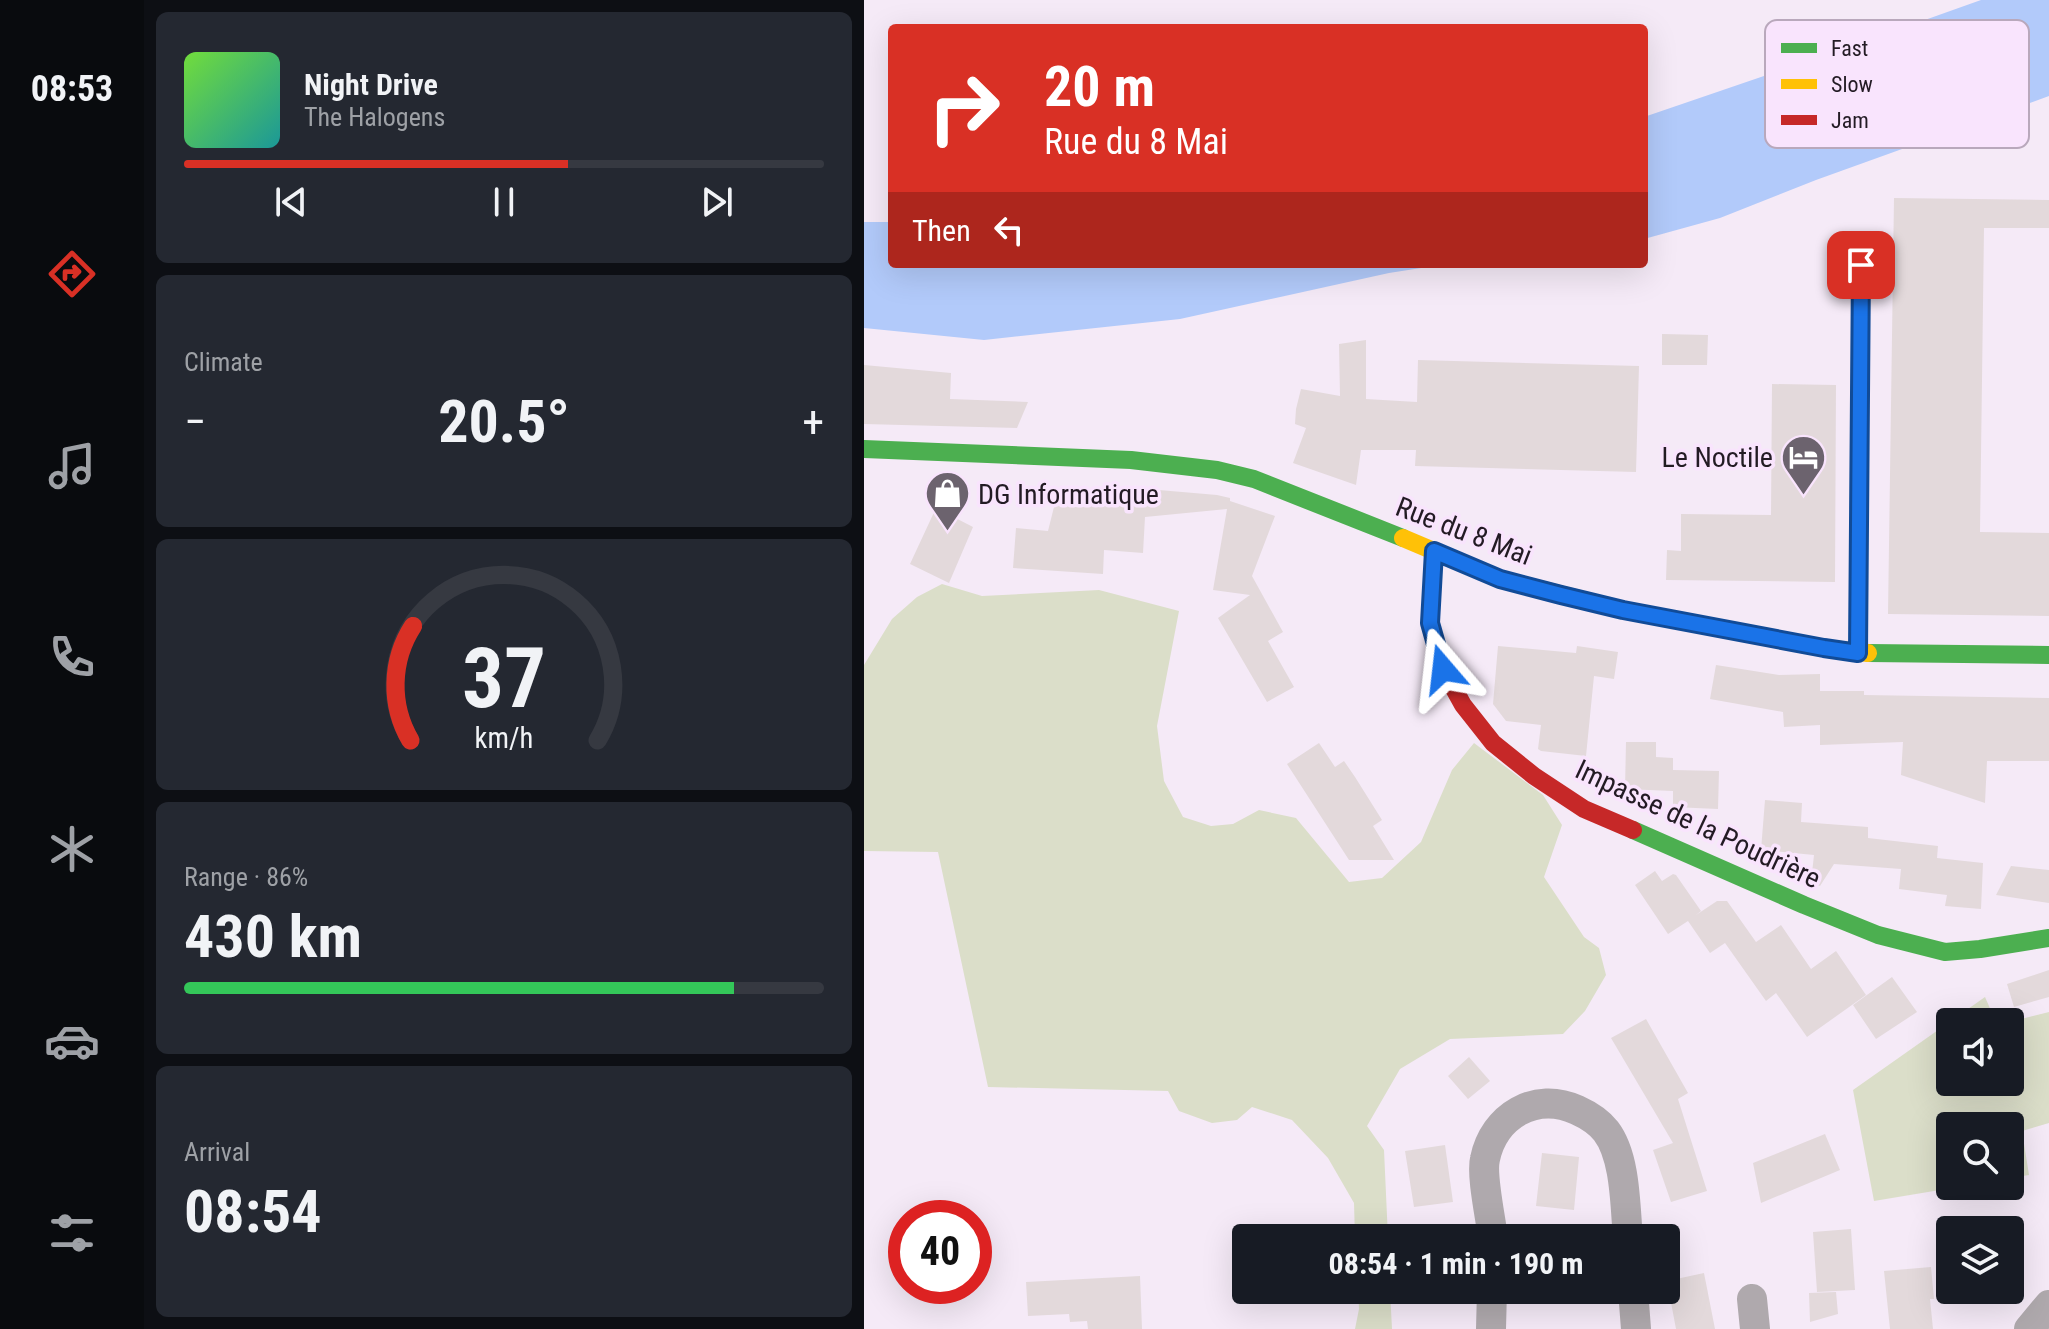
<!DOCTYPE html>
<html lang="en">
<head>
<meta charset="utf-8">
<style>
  :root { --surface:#171b24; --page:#242831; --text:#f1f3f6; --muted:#9ea1a6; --line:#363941; --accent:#d93025 }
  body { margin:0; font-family:"Roboto Condensed",sans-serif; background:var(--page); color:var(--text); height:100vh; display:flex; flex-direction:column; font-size:30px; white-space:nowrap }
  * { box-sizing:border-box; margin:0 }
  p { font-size:26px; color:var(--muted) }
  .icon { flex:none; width:44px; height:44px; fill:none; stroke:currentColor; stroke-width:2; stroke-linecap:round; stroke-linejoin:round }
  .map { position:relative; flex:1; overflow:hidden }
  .panel { display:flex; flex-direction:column; gap:12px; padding:12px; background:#0d0f14; width:720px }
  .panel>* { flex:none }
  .hud { position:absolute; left:24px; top:24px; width:760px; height:244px; border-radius:8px; box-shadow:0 8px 32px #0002; background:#d93025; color:#fff; overflow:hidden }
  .tools { position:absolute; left:1072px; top:1008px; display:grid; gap:16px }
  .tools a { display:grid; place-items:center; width:88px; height:88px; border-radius:8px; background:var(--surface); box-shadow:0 8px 32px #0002; font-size:40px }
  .speed { position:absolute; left:24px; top:1200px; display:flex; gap:16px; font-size:40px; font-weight:700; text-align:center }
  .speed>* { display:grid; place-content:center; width:104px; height:104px; border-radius:50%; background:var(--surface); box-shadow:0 8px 32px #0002; line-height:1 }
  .speed .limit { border:12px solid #d22; background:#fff; color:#111 }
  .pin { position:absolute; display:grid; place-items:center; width:68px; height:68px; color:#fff; margin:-34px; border-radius:16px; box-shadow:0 4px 12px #0006 }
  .me { position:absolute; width:88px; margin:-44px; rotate:343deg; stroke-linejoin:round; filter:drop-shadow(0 0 6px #0008) }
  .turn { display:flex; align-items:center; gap:28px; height:168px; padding:0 24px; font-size:36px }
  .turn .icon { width:104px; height:104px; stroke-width:2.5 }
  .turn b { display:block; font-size:56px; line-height:68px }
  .then { display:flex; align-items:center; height:76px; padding:0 24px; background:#0003; gap:16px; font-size:30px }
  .big { font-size:60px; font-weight:700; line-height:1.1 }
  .panel .tile { flex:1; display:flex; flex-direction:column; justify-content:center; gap:12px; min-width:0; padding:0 28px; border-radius:12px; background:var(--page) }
  .panel .dial { align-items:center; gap:0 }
  .dial svg { height:208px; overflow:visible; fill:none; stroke:var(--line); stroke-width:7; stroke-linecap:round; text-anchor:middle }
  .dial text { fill:var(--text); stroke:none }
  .song { display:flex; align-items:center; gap:24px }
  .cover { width:96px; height:96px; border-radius:12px; background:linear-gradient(135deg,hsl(100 70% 55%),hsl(180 70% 35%)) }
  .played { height:8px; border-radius:4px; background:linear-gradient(90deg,var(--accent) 60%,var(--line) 60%) }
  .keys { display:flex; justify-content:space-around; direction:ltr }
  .heat { display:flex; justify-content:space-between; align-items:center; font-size:44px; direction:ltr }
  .charge { height:12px; border-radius:6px; background:linear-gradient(90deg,#34c759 86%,var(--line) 0) }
  .trip { position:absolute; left:368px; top:1224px; width:448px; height:80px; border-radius:8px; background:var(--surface); box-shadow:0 8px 32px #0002; font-weight:700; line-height:80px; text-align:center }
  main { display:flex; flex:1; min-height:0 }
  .dock { display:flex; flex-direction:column; width:144px; justify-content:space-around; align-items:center; background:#090b0e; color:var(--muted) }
  .dock .icon { width:56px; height:56px }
  .dock .on { color:var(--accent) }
  .dock b { font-size:36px; color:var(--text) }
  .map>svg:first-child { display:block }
  .green { fill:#dbdec9 }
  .water { fill:#b2cafa }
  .building { fill:#e3d9db }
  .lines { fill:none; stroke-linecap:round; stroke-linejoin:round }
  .street { stroke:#afa9ad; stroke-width:30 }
  .fast { stroke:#4caf50; stroke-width:18 }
  .slow { stroke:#ffc107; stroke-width:18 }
  .jam { stroke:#c62828; stroke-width:18 }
  .route-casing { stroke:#114b97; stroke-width:20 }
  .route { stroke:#1a73e8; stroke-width:14 }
  .labels { text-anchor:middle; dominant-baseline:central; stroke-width:7; stroke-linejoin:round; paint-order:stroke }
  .poi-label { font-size:28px; fill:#231b24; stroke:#f9e4fd; text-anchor:end }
  .street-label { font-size:28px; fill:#231b24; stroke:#f9e4fd }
  .key { fill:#f9e4fd; stroke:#b9a8bc; stroke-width:2 }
  .key-label { font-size:22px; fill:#231b24 }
</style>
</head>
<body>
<main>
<nav class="dock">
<b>08:53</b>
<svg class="icon on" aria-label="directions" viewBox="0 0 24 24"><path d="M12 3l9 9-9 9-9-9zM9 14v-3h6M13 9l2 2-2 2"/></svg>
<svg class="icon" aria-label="music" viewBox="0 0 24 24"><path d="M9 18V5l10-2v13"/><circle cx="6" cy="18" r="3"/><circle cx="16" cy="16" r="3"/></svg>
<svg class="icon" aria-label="phone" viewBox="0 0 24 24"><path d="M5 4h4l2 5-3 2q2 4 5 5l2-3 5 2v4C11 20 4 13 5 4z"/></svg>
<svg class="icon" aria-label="climate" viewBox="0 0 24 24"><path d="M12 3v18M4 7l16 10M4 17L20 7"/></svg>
<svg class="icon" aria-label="car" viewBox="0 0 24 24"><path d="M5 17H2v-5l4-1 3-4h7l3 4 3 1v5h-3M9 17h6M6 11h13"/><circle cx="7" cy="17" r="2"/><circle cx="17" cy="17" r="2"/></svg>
<svg class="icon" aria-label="filters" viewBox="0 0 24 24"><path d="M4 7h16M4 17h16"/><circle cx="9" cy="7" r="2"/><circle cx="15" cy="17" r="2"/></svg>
</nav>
<section class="panel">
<div class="tile">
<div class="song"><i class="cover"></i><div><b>Night Drive</b><p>The Halogens</p></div></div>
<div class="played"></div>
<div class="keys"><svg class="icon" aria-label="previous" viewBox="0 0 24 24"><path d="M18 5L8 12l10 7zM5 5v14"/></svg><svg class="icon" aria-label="pause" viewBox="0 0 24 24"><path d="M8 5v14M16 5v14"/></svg><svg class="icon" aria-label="next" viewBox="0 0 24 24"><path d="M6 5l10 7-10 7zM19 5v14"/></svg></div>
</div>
<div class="tile"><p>Climate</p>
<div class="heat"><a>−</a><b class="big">20.5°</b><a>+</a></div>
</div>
<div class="tile dial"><svg viewBox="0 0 100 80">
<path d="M14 69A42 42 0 1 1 86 69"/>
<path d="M14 69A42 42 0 0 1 15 25" stroke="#d93025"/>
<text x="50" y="56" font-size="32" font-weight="700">37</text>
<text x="50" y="72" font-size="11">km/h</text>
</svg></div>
<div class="tile"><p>Range · 86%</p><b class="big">430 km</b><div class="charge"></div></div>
<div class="tile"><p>Arrival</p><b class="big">08:54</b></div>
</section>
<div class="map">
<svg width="1185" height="1329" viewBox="0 0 1185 1329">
  <rect width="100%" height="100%" fill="#f5eaf7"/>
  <path class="green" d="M 78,584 L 118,596 L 235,590 L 315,611 L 293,726 L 300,781 L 319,817 L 347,826 L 369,824 L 395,810 L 432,818 L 485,882 L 518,878 L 557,842 L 588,770 L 610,743 L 679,795 L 698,825 L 680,877 L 720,937 L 735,948 L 742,975 L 721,1011 L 699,1034 L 586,1039 L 536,1069 L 503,1126 L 520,1150 L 524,1238 L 491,1238 L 490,1203 L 464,1158 L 428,1120 L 388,1107 L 373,1120 L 348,1123 L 315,1111 L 304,1091 L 124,1087 L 74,852 L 0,851 L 0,665 L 28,619 L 53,597 Z
    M 1121,997 L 1132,1022 L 1086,1022 L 1086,1082 L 1146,1082 L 1145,1022 L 1185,1012 L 1185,1123 L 1158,1131 L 1165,1175 L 1146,1178 L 1146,1126 L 1086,1126 L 1086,1186 L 1100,1186 L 1010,1201 L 989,1090 Z
    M 494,1290 L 526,1290 L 528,1329 L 491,1329 L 495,1309 Z"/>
  <path class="water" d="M 1117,0 L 1185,0 L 1185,96 L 952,180 L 856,218 L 780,239 L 780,117 L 985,47 Z
    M 0,222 L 28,222 L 28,264 L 583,264 L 525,273 L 316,319 L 120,340 L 0,328 Z"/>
  <path class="building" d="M 1030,198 L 1185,200 L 1185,228 L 1120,228 L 1116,532 L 1185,533 L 1185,616 L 1024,614 Z
    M 798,334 L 844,335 L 843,365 L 798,365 Z
    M 502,340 L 502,399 L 553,402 L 554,360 L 775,366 L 772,472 L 551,466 L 552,450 L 497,450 L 492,485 L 429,463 L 442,428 L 431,424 L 432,409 L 437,389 L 476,396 L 475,344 Z
    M 0,365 L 87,373 L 86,399 L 164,402 L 153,428 L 0,424 Z
    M 908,384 L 972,385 L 971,582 L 802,580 L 803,550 L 817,551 L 817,514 L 907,515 Z
    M 260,487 L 353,495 L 366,498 L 366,501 L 411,516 L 388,576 L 419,632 L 404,641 L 430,687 L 403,702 L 354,618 L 386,595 L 349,590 L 363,509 L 281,517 L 279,553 L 240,550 L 239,574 L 149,568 L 152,528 L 184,531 L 192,499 L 259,503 Z
    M 72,508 L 109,527 L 85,583 L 46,564 Z
    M 634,646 L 712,653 L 713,646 L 754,652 L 750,679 L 730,676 L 722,756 L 677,751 L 674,749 L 677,725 L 642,721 L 629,704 Z
    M 852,665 L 915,675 L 956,674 L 956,691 L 1000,691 L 1000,695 L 1185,698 L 1185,761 L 1123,761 L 1121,803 L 1037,775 L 1039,742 L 956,745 L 956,725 L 920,727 L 919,712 L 846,699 Z
    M 762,742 L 792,742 L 792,757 L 809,758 L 809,770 L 855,771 L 854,809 L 809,807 L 809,791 L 761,789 Z
    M 455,743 L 471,767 L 480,761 L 491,777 L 518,820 L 509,826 L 530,860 L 485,860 L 423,764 Z
    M 901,800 L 938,803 L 937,822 L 1004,827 L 1004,838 L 1074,846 L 1073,858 L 1119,863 L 1117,909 L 1081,906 L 1083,895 L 1035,889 L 1037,869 L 970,864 L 956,886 L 947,882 L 950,855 L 897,850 Z
    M 1147,866 L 1185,870 L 1185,903 L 1132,895 Z
    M 791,871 L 798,881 L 809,874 L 812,875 L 837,911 L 832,915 L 853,901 L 863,901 L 892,942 L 917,925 L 947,969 L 972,951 L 1002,995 L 943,1037 L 912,993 L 902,1001 L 861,943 L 846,953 L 824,921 L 804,934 L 771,885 Z
    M 1185,970 L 1185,997 L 1150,1007 L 1143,984 Z
    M 1028,977 L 1053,1012 L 1012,1039 L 989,1005 Z
    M 782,1019 L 824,1093 L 814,1099 L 843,1191 L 807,1202 L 789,1150 L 809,1143 L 747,1038 Z
    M 605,1057 L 626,1081 L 604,1099 L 584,1076 Z
    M 961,1134 L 976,1170 L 897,1203 L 889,1163 Z
    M 581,1145 L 589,1202 L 550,1207 L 541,1151 Z
    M 678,1153 L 715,1157 L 710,1210 L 672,1206 Z
    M 987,1229 L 991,1290 L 953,1292 L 949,1232 Z
    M 1067,1267 L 1070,1299 L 1066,1299 L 1069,1329 L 1026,1329 L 1020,1271 Z
    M 840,1273 L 851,1329 L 812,1329 L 803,1281 Z
    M 276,1276 L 278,1329 L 224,1329 L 223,1321 L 206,1322 L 205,1314 L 164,1316 L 162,1282 Z
    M 972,1292 L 974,1314 L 946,1322 L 945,1293 Z"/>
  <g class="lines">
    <path class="street" d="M 629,1238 C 627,1220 617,1175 621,1159 C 630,1116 671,1091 713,1110 C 724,1115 735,1122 742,1131 C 762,1157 761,1207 764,1238
      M 769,1290 L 772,1329
      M 888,1299 L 891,1329
      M 627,1329 L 628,1290
      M 1165,1329 L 1185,1305"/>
    <path class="fast" d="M 0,449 L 267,460 L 353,470 L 390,479 L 539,538
      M 994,653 L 997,265
      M 1004,653 L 1185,655
      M 769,830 L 940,905 L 1014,935 L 1081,952 L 1116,949 L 1185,938"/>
    <path class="slow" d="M 539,538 L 636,579 L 759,610 L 960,648 L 1004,653"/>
    <path class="jam" d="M 570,551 L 566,623 L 579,669 L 599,705 L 629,743 L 670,776 L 720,809 L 769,830"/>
  </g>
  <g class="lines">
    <defs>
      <path id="route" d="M 579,669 L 566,623 L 570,551 L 636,579 L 697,595 L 759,610 L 960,648 L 994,653 L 997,265"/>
    </defs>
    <use href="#route" class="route-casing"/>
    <use href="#route" class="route"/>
  </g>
  <defs>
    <symbol id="hotel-pin" viewBox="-11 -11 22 30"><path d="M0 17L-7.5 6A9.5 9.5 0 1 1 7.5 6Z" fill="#6c636e" stroke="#f9e4fd"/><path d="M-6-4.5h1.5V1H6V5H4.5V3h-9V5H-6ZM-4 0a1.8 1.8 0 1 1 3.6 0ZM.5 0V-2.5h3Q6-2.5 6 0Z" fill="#fff"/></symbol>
    <symbol id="shop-pin" viewBox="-11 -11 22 30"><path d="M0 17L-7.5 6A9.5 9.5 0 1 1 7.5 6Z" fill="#6c636e" stroke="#f9e4fd"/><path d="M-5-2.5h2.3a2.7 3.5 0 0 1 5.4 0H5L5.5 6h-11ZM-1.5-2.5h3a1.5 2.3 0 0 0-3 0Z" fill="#fff"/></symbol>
  </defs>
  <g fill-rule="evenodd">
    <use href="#hotel-pin" x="914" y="432" width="51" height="69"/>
    <use href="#shop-pin" x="58" y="468" width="51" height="69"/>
  </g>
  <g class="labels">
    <g class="poi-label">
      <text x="909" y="457">Le Noctile</text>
      <text x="114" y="494" text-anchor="start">DG Informatique</text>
    </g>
    <g class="street-label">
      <text transform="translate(600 531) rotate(21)">Rue du 8 Mai</text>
      <text transform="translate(834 824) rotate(25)">Impasse de la Poudrière</text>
    </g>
  </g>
  <rect x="901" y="20" width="264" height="128" rx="12" class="key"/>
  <rect x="917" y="43" width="36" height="10" fill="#4caf50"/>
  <rect x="917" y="79" width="36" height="10" fill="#ffc107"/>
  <rect x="917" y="115" width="36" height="10" fill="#c62828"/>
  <g class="key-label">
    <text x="967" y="56">Fast</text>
    <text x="967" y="92">Slow</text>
    <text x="967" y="128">Jam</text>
  </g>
</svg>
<div class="tools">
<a><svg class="icon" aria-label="sound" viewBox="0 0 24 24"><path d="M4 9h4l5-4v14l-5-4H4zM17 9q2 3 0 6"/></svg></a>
<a><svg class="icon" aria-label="search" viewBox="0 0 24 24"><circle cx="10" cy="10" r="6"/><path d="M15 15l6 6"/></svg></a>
<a><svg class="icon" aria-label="layers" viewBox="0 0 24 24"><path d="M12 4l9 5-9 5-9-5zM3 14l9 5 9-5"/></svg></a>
</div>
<div class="speed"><div class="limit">40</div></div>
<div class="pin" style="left:997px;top:265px;background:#d93025"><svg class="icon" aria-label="arrive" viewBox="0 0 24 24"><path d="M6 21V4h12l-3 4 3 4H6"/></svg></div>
<svg class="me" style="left:579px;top:669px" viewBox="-20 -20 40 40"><path d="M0-17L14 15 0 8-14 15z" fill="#1a73e8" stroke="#fff" stroke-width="4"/></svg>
<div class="trip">08:54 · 1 min · 190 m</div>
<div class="hud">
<div class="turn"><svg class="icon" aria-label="right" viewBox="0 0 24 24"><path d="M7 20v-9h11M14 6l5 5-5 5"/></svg><div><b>20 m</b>Rue du 8 Mai</div></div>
<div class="then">Then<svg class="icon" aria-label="left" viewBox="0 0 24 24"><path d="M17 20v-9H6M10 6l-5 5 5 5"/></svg></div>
</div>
</div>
</main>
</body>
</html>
